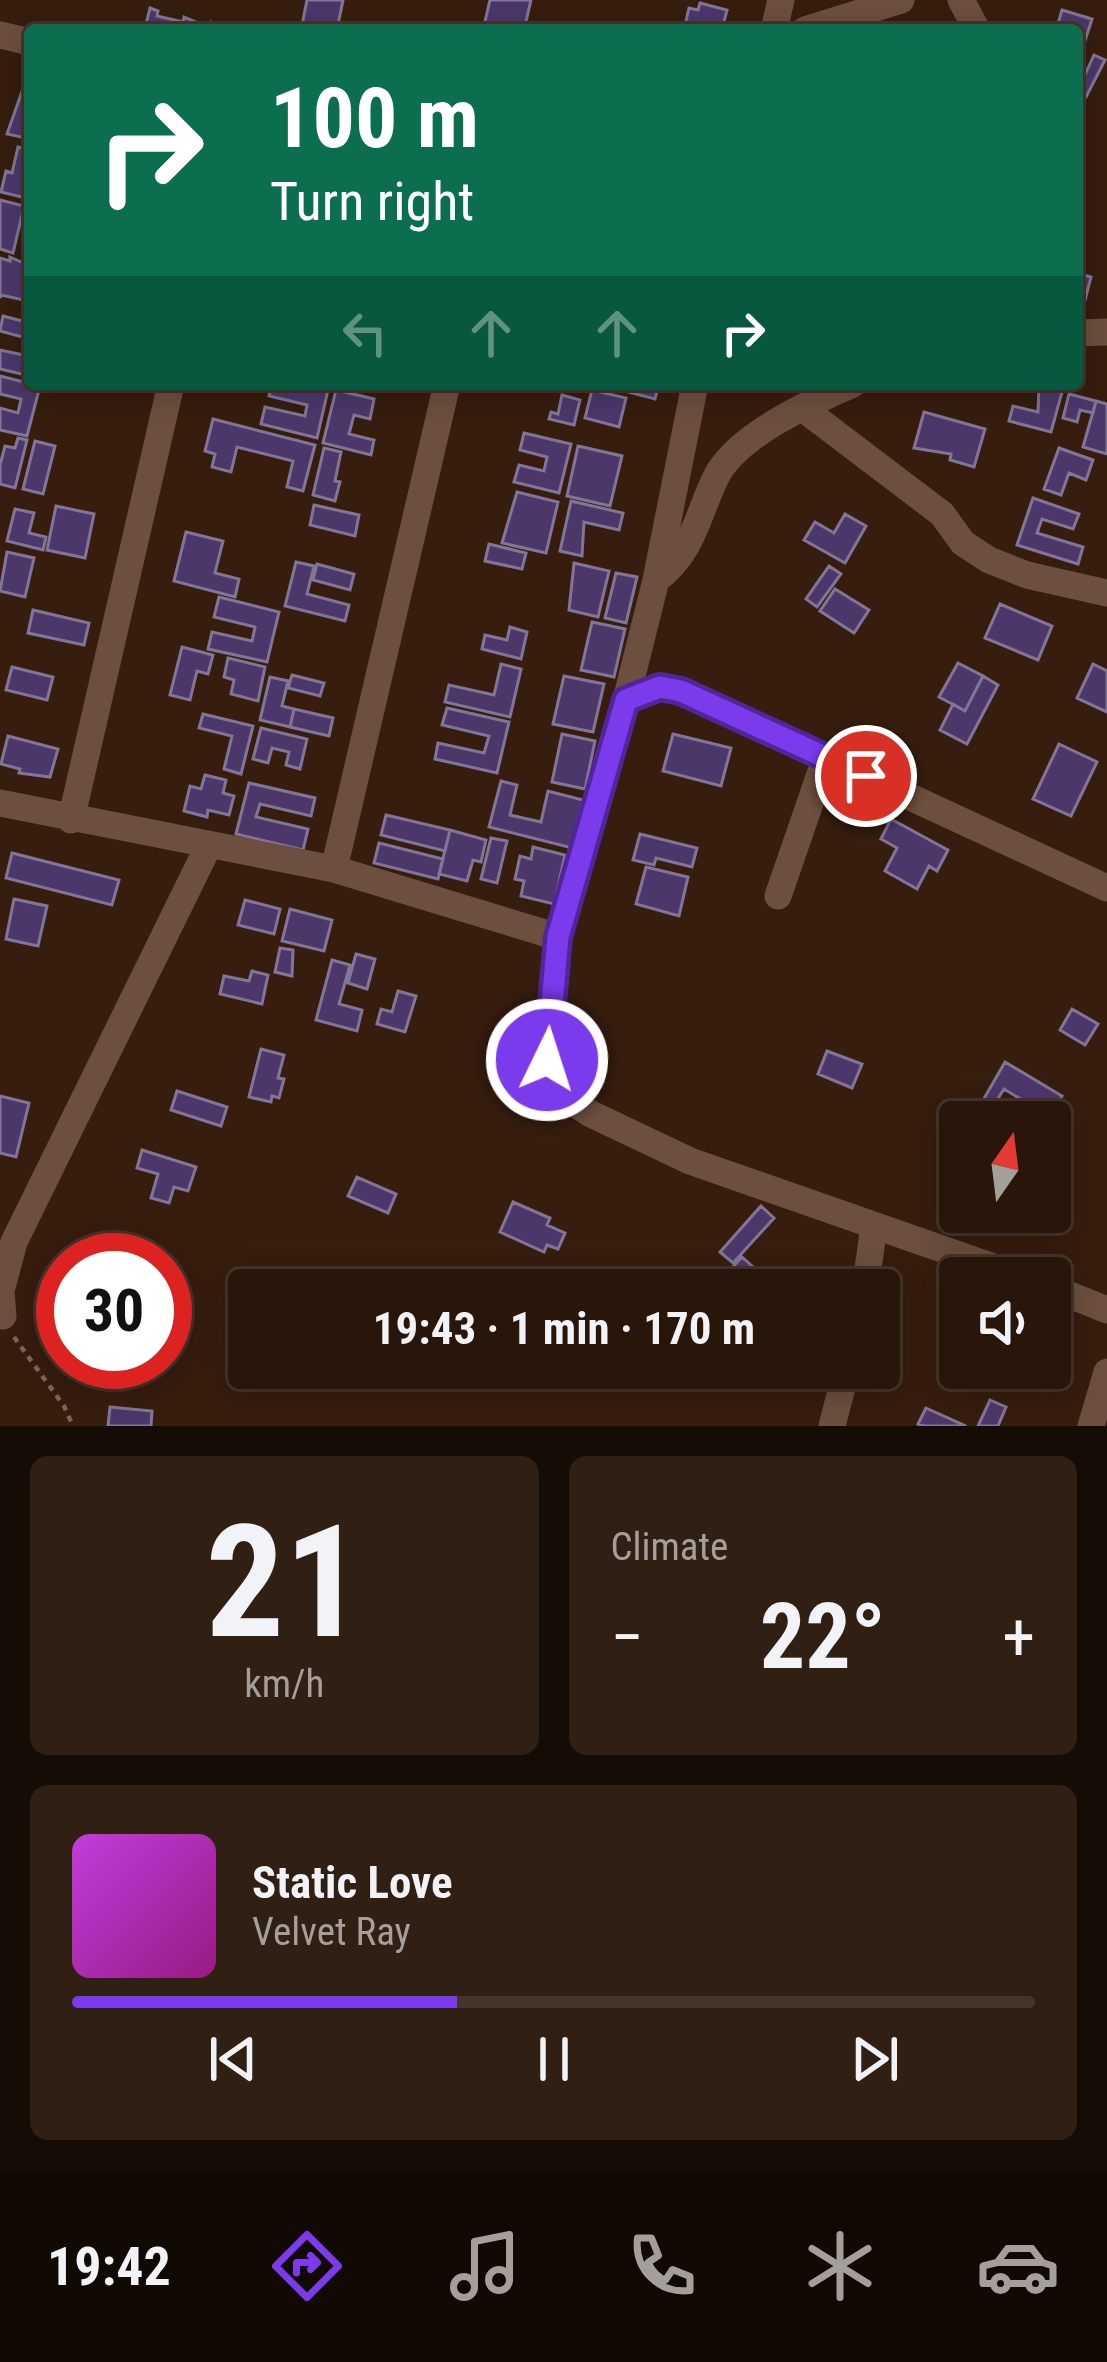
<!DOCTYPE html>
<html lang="en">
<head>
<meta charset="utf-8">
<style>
  :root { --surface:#28160a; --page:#301f13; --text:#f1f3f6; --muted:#a59f9c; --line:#44352b; --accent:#7c3aed }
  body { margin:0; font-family:"Roboto Condensed",sans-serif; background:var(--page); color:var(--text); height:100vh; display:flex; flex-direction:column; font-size:45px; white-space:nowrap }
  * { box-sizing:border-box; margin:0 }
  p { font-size:39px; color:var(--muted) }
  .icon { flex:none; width:66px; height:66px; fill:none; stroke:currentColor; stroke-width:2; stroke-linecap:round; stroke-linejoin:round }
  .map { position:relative; height:1426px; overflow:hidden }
  .drawer { display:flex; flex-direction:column; gap:30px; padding:30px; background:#160c06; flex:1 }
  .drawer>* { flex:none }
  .banner { position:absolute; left:24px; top:24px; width:1059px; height:366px; border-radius:12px; box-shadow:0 6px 30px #0003,0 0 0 3px var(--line); background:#0b6e4f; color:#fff; overflow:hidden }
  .needle { width:78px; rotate:14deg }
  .controls { position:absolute; left:939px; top:1101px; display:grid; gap:24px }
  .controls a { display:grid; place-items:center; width:132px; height:132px; border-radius:12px; background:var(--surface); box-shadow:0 6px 30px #0003,0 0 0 3px var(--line); font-size:60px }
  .speed { position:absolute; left:36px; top:1233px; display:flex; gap:24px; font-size:60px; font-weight:700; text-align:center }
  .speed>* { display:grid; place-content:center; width:156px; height:156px; border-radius:50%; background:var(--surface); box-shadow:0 6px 30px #0003,0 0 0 3px var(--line); line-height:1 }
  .speed .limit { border:18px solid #d22; background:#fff; color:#111 }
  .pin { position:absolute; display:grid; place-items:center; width:102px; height:102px; color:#fff; margin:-51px; border:6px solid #fff; border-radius:50%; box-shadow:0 3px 12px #0007 }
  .me { position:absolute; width:132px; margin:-66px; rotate:4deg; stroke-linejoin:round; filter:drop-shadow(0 0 9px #0008) }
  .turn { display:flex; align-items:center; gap:42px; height:252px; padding:0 48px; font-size:54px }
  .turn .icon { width:156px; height:156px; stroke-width:2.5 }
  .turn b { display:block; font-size:84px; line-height:102px }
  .lanes { display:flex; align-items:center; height:114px; padding:0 48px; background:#0003; justify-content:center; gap:60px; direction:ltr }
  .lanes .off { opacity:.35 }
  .big { font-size:90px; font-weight:700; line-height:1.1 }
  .drawer .tile { flex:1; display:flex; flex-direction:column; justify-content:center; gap:18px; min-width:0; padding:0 42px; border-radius:18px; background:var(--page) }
  .drawer .dial { align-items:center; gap:0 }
  .dial b { font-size:156px; line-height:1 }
  .song { display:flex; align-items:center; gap:36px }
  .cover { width:144px; height:144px; border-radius:18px; background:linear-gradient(135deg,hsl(290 70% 55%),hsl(310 70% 35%)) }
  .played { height:12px; border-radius:6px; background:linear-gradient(90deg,var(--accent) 40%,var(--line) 40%) }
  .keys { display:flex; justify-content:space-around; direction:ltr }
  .heat { display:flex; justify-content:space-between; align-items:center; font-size:66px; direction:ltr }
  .drawer .tiles { flex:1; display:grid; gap:30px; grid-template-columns:1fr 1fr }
  .tile:last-child { grid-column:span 2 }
  .trip { position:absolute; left:228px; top:1269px; width:672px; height:120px; border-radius:12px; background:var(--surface); box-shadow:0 6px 30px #0003,0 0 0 3px var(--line); font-weight:700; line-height:120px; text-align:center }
  .tab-bar { display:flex; height:192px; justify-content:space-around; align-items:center; background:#100904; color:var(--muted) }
  .tab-bar .icon { width:84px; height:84px }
  .tab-bar .current { color:var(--accent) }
  .tab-bar b { font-size:54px; color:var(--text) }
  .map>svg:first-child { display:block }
  .building { fill:#4c376b; stroke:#817695; stroke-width:3 }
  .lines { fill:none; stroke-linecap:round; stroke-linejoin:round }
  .path { stroke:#7b6558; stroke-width:4.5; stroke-dasharray:6 6; stroke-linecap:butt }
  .minor { stroke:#6c4f3e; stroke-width:27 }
  .route-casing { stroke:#51269a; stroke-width:30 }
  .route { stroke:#7c3aed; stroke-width:21 }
</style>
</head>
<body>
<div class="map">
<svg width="1107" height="1426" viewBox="0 0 1107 1426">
  <rect width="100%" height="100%" fill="#361d0e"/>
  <path class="building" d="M 307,0 L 343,0 L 337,30 L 301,30 Z
    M 490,0 L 531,0 L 524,30 L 483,30 Z
    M 700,3 L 727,10 L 724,22 L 735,25 L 733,30 L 684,30 L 689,8 L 698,10 Z
    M 150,8 L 158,11 L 157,16 L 183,22 L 184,17 L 210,28 L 211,22 L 226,26 L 225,30 L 145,28 Z
    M 1062,10 L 1092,19 L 1084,44 L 1077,42 L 1077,30 L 1056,30 Z
    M 1094,55 L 1105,60 L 1086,97 L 1077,93 L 1077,77 L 1083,79 Z
    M 24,86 L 30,88 L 30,139 L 7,134 Z
    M 18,147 L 30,150 L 30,199 L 1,192 L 6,171 L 12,173 Z
    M 0,200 L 24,206 L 13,253 L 0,249 Z
    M 10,257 L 30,266 L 28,301 L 1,295 L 0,298 L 0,258 L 10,261 Z
    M 1077,273 L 1091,277 L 1081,316 L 1077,315 Z
    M 3,316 L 30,323 L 30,339 L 0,331 Z
    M 30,345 L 30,376 L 0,369 L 0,350 L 28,356 Z
    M 0,376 L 40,386 L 27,436 L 0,430 L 0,408 L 18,413 L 21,399 L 0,394 Z
    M 272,384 L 301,384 L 328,390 L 317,438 L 261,424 L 265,407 L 305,416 L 307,405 L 269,396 Z
    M 598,384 L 659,384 L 655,399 Z
    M 1039,386 L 1062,392 L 1051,432 L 1009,421 L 1013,406 L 1038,412 Z
    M 336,390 L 374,399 L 370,419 L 354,415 L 349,434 L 374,440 L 371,455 L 323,443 Z
    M 592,390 L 626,398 L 619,427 L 585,418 Z
    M 1069,394 L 1096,401 L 1093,413 L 1080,410 L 1077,422 L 1063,418 Z
    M 562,395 L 580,400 L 574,425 L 549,419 L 551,412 L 558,414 Z
    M 1096,401 L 1107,404 L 1107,454 L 1083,447 Z
    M 924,412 L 985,429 L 974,467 L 950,460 L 951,454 L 914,448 Z
    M 213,419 L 315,445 L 303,491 L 287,487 L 293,461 L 237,447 L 231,472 L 212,467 L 215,454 L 205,451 Z
    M 524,433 L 571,444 L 559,493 L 514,482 L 519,465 L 544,471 L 547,457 L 520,450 Z
    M 18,438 L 27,440 L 15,488 L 0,484 L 0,465 L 5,446 L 15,448 Z
    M 35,441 L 55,446 L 43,494 L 23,489 Z
    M 578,446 L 622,456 L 610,506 L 567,496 Z
    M 324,448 L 341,452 L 335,481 L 340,482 L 335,501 L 313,495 Z
    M 1059,448 L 1093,460 L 1086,480 L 1069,473 L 1061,495 L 1044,489 Z
    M 517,492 L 558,502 L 546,553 L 502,543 Z
    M 1033,498 L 1079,514 L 1073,529 L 1042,519 L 1037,533 L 1083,547 L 1078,564 L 1017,545 Z
    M 571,501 L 623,513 L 619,530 L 584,522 L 582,556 L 560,551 Z
    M 314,505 L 359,515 L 355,536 L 310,525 Z
    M 56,506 L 94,514 L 85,558 L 47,550 Z
    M 15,509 L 34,513 L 29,533 L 46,537 L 43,550 L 7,541 Z
    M 845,514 L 866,526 L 845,563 L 804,540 L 815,522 L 834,533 Z
    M 186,532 L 223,541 L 215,573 L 239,579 L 235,597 L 174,581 Z
    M 489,544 L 526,553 L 522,569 L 485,561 Z
    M 7,552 L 34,558 L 25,597 L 0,591 Z
    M 296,562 L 314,566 L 307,594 L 349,605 L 345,621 L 285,606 Z
    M 574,563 L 609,571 L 598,617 L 569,610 Z
    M 317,564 L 354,574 L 350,590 L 313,580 Z
    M 829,566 L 841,574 L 817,607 L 806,599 Z
    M 616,573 L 637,577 L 626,623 L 605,618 Z
    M 835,589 L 869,610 L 854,633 L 820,611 Z
    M 219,597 L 279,612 L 267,662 L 208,649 L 212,632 L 252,641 L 255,627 L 214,617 Z
    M 1000,604 L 1052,626 L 1038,660 L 985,638 Z
    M 33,610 L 89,623 L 84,645 L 28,633 Z
    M 592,622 L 625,629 L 614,677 L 581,670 Z
    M 510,627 L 527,632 L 521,659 L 482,649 L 485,635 L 507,640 Z
    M 182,647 L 213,655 L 208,674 L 197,671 L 190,700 L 170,695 Z
    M 228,658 L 265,667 L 258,701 L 231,694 L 234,680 L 224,677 Z
    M 958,663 L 983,676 L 965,711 L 939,697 Z
    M 501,664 L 521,669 L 510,717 L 445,702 L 449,685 L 494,695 Z
    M 1093,664 L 1107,671 L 1107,712 L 1077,698 Z
    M 12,667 L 53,677 L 47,700 L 6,690 Z
    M 292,675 L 324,683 L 320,696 L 288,688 Z
    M 564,676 L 604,684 L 593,732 L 553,724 Z
    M 983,676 L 998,685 L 967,744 L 940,730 L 953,704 L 965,711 Z
    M 270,677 L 288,681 L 282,706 L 294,709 L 290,727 L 260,720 Z
    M 447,708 L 509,722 L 497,773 L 435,759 L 438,743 L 484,753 L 489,736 L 442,725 Z
    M 294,709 L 333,718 L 329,736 L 290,727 Z
    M 203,714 L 253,726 L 241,774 L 224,769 L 232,736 L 199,728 Z
    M 261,728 L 307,739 L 300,769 L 286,765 L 289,752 L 272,748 L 268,763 L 253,759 Z
    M 562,734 L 595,741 L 585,789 L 552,782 Z
    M 673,734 L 731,748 L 721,786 L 663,771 Z
    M 8,736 L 58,749 L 50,777 L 19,773 L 20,769 L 1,764 Z
    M 1059,744 L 1097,762 L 1071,816 L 1033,799 Z
    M 205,775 L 226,780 L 223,793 L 234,796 L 229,815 L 208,810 L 207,817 L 184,811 L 190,786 L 201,789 Z
    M 501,781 L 517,785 L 510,815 L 541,822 L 548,791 L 583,800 L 572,848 L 489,827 Z
    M 249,783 L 315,798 L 311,816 L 260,804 L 256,817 L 308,829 L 303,850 L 236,834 Z
    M 386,815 L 450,830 L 445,851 L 381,835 Z
    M 891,819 L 948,850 L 937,871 L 929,866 L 917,889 L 885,871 L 897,848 L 881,839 Z
    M 450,830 L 486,840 L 481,862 L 473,860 L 467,881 L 439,874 Z
    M 640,834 L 697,848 L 692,867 L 656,858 L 654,865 L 633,860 Z
    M 491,838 L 507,841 L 497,883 L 481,879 Z
    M 379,843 L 443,859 L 438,879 L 374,863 Z
    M 533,847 L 565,855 L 554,904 L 521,896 L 524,881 L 515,879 L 520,856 L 531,859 Z
    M 12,853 L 119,880 L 112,905 L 6,878 Z
    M 646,867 L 688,877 L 679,916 L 636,904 Z
    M 14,899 L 47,906 L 38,946 L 6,939 Z
    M 245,900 L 280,909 L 274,934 L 238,925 Z
    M 290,909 L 332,920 L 324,951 L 282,941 Z
    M 280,948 L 293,950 L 292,976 L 275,972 Z
    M 356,954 L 375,959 L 367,989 L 348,983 Z
    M 332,960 L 350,965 L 339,1004 L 362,1010 L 357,1031 L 316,1020 Z
    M 252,971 L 268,975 L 262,1004 L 220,994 L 224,976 L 249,981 Z
    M 398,991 L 416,996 L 405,1032 L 377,1024 L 381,1009 L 392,1012 Z
    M 1072,1009 L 1098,1024 L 1085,1045 L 1060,1030 Z
    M 261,1049 L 284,1055 L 278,1078 L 284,1079 L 279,1098 L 272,1096 L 271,1102 L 249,1097 Z
    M 827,1051 L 862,1064 L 852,1088 L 818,1074 Z
    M 1005,1062 L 1062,1096 L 1046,1122 L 1032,1122 L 1039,1110 L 1004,1089 L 992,1108 L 982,1102 Z
    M 177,1091 L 227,1107 L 221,1126 L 171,1110 Z
    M 0,1096 L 29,1103 L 16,1157 L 0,1153 Z
    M 142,1150 L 196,1167 L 188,1191 L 174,1187 L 169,1203 L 151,1198 L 158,1174 L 137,1168 Z
    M 357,1177 L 396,1194 L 388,1213 L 348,1196 Z
    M 513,1202 L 550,1218 L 547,1225 L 565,1233 L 558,1249 L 547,1245 L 544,1252 L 500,1232 Z
    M 761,1206 L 774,1218 L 733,1263 L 720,1252 Z
    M 742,1257 L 772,1284 L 767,1290 L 748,1290 L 728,1272 Z
    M 990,1400 L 1006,1407 L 998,1426 L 978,1426 Z
    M 110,1407 L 152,1411 L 151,1426 L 108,1426 Z
    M 926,1408 L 966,1426 L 923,1426 L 918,1424 Z"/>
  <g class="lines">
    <path class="path" d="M 14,1337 L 64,1406 L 73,1426"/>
    <path class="minor" d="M 961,0 L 977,30
      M 774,30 L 781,0
      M 805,30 L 901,0
      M 0,35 L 30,42
      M 1077,333 L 1107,332
      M 695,384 L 656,580 L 626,700 L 558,937 L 547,1060 L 558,1092 L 589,1113 L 690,1161 L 1025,1278
      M 805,410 L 942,514 L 963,543 L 989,560 L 1027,575 L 1107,593
      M 656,580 C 693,553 697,516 716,477 C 737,435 811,402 853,384
      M 626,700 L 660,687 L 681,691 L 1107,888
      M 0,803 L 334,869 L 558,937
      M 71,820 L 171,384
      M 334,869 L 447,384
      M 778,896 L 826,757
      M 1050,1287 L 1107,1310
      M 865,1290 L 874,1226
      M 3,1316 L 1,1291 L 14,1242 L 209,845
      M 832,1426 L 847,1368
      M 1091,1426 L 1107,1372"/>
  </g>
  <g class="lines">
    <defs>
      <path id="route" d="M 547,1060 L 558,937 L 626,700 L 660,687 L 681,691 L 866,776"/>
    </defs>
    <use href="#route" class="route-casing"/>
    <use href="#route" class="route"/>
  </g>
</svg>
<div class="controls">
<a><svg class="needle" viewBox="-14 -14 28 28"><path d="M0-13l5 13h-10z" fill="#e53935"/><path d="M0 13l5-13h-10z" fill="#a59f9c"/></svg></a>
<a><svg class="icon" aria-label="sound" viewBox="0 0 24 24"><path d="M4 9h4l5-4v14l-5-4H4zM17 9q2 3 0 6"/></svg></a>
</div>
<div class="speed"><div class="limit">30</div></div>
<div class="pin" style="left:866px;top:776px;background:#d93025"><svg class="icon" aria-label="arrive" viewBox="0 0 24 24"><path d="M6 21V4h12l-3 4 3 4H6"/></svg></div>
<svg class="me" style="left:547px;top:1060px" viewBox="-20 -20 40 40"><circle r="17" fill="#7c3aed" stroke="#fff" stroke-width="3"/><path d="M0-11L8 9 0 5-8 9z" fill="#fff"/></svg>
<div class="trip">19:43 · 1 min · 170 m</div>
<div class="banner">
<div class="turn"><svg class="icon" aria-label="right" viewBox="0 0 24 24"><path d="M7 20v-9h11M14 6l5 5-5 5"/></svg><div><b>100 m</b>Turn right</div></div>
<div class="lanes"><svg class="icon off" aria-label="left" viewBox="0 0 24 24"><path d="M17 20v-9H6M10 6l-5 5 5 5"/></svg><svg class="icon off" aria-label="ahead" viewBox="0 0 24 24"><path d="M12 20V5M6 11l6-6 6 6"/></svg><svg class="icon off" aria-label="ahead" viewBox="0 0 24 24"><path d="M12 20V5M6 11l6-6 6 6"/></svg><svg class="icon" aria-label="right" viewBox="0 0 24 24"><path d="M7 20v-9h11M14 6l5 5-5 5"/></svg></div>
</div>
</div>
<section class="drawer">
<div class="tiles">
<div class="tile dial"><b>21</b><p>km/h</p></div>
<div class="tile"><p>Climate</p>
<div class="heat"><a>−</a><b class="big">22°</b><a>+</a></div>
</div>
<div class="tile">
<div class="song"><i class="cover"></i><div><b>Static Love</b><p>Velvet Ray</p></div></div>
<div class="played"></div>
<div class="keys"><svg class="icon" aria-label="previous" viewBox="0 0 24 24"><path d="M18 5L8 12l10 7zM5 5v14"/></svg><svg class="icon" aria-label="pause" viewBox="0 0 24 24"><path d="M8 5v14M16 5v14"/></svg><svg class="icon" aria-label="next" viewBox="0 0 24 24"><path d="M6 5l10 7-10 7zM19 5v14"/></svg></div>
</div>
</div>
</section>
<nav class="tab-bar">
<b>19:42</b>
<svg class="icon current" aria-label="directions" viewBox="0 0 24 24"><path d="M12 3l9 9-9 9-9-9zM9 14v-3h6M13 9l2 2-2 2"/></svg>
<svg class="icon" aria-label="music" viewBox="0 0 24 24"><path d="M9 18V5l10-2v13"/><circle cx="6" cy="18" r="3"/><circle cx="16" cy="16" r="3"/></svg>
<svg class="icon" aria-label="phone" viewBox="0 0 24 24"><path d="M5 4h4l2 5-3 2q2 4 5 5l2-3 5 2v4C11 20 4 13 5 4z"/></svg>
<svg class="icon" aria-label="climate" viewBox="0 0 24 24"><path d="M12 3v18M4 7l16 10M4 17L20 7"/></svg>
<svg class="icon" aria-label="car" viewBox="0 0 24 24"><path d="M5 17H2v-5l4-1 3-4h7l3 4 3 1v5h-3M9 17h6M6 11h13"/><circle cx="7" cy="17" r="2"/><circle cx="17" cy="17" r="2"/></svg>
</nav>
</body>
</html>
